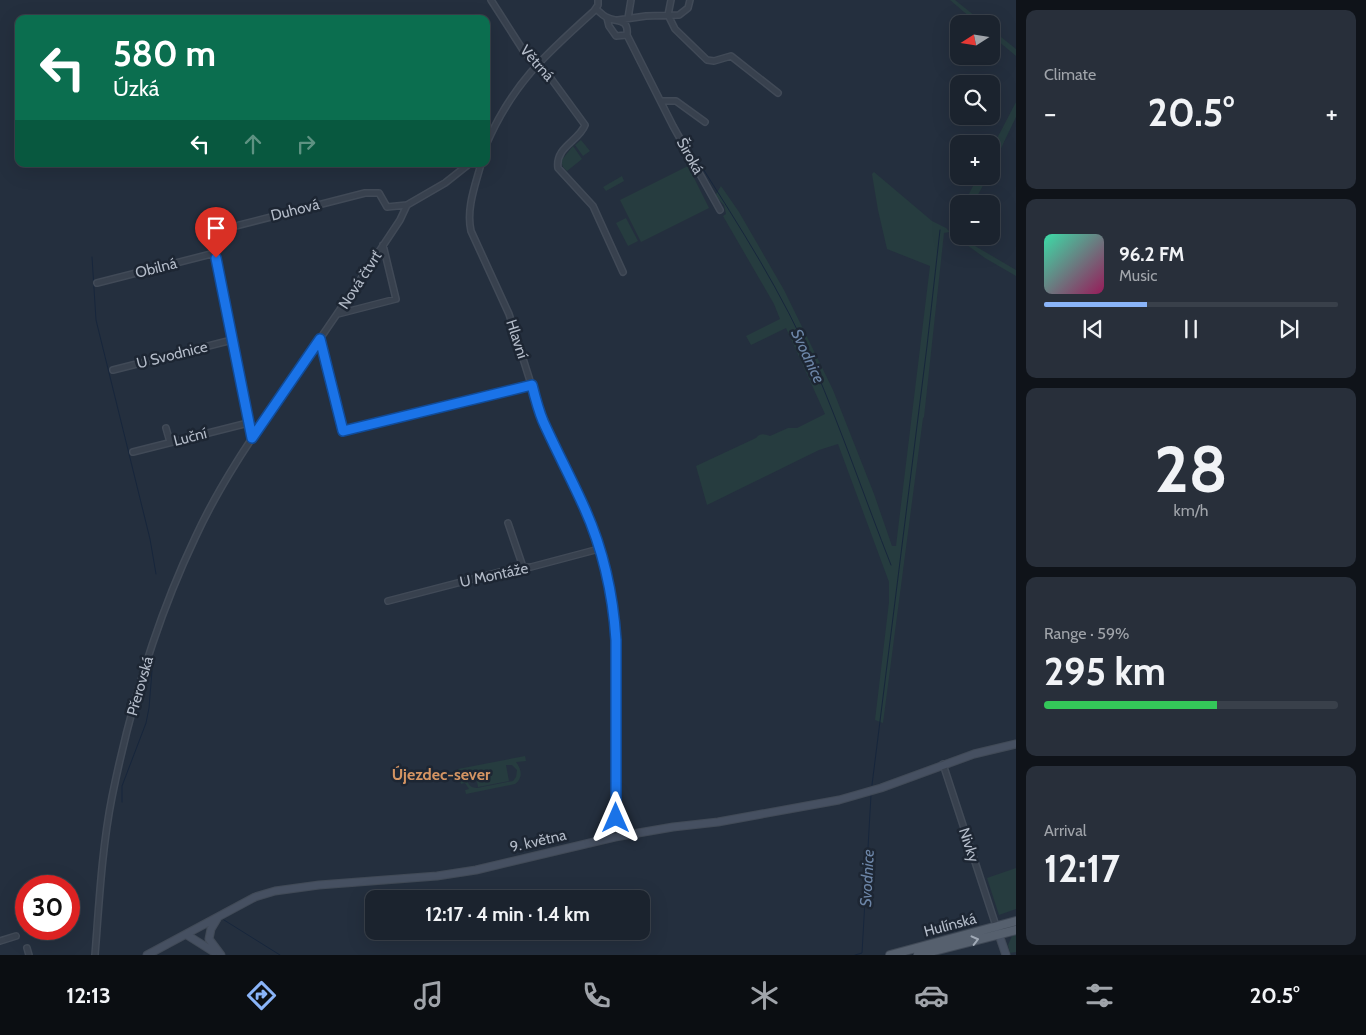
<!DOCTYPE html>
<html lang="en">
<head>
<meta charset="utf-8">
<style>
  :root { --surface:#1b232e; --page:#282f3a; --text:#f1f3f6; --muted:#a0a4aa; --line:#39404a; --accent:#8ab4f8 }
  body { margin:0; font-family:Cabin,sans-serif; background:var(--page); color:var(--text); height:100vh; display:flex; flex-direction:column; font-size:19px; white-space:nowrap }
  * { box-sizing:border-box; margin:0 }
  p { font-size:16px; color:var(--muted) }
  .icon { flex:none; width:28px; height:28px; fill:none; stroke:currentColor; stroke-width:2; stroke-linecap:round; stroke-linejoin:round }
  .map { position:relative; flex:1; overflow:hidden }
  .drawer { display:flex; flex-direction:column; gap:10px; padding:10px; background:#0f1319; width:350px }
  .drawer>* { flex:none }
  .guide { position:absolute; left:15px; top:15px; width:475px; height:152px; border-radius:10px; box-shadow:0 5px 20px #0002,0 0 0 1px var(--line); background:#0b6e4f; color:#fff; overflow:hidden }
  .needle { width:32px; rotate:258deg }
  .controls { position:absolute; left:950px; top:15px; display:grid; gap:10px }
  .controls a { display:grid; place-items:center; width:50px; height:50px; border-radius:10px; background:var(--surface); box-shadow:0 5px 20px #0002,0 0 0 1px var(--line); font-size:25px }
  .speed { position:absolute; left:15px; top:875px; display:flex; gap:10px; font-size:25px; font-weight:700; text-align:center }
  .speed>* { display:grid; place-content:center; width:65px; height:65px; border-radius:50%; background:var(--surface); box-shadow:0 5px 20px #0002,0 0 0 1px var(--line); line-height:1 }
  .speed .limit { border:8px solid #d22; background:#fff; color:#111 }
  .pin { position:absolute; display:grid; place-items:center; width:42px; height:42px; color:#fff; margin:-51px -21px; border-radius:50% 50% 50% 0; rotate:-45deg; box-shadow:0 0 5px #0007 }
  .pin .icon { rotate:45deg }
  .me { position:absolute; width:55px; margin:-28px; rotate:0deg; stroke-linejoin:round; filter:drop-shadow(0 0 4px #0008) }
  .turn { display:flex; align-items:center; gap:18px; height:105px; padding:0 15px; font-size:22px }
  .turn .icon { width:65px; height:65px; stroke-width:2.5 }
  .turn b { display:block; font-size:35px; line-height:42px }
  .lanes { display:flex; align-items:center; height:48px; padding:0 15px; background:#0003; justify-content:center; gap:25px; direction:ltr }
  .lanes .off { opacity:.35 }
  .big { font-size:38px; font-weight:700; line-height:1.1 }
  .drawer .card { flex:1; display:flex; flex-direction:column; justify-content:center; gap:8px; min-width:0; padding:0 18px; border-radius:10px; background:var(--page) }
  .drawer .dial { align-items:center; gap:0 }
  .dial b { font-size:65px; line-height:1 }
  .song { display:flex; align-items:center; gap:15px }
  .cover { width:60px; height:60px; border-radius:8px; background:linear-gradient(135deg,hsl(160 70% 55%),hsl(330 70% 35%)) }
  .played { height:5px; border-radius:2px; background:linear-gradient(90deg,var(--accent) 35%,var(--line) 35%) }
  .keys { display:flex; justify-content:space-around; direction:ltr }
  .heat { display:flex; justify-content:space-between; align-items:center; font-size:28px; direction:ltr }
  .charge { height:8px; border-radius:4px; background:linear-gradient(90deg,#34c759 59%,var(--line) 0) }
  .trip { position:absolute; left:365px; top:890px; width:285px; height:50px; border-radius:10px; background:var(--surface); box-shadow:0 5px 20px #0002,0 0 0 1px var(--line); font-weight:700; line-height:50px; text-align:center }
  .dock { display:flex; height:80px; justify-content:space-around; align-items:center; background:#0b0e12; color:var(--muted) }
  .dock .icon { width:35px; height:35px }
  .dock .selected { color:var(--accent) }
  .dock b { font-size:22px; color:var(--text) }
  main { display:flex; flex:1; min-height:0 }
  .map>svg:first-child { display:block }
  .green { fill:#263c3f; fill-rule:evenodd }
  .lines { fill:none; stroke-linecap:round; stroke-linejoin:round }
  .stream { stroke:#17263c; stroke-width:1 }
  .street-casing { stroke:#414a57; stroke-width:8 }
  .secondary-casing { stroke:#414a57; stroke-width:9 }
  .primary-casing { stroke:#414a57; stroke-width:10 }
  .street { stroke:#38414e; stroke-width:5 }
  .secondary { stroke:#465061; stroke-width:7 }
  .primary { stroke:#56606e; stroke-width:8 }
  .oneway { stroke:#a1aab7 }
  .route-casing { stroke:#114b97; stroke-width:12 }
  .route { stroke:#1a73e8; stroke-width:9 }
  .labels { text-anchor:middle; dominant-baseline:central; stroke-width:5; stroke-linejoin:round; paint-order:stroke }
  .street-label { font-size:15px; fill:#b4bcc9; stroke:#1d2633 }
  .water-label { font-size:16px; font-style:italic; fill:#6d86a8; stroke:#1d2633 }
  .neighbourhood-label { font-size:16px; font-weight:bold; fill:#d59563; stroke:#1d2633 }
</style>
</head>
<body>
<main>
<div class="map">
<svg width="1016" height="955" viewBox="0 0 1016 955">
  <rect width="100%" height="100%" fill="#242f3e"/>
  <path class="green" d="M 950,0 L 955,0 L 985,24 L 978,24 Z
    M 991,29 L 1016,49 L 1016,56 L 991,35 Z
    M 1016,102 L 1016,117 L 991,169 L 991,150 Z
    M 581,140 L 590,151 L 583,156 L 575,145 Z
    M 573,146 L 582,159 L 567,171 L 563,167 L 561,161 Z
    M 688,166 L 709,208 L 641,242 L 620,200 Z
    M 874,172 L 932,221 L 946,228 L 949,231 L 958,228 L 951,223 L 959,213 L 959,236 L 965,236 L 975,246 L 1016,270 L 1016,276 L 985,258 L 949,232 L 944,233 L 924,417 L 923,418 L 883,723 L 875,720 L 889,602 L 889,582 L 838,444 L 819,450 L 707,505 L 696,466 L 756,438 C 760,433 764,434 770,436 L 788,428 L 797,428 L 825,414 L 786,328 L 751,345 L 746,336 L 780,319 L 774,304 L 723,216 L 726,214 L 724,205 L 715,196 L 721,186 L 739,212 L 784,290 L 833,390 L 874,494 L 892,546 L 896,546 L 930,266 L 887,249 L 878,210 L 872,174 Z
    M 622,176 L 624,181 L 606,191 L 603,187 Z
    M 978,176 L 988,176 L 973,204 L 964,204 Z
    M 626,218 L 638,241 L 628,246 L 616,223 Z
    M 525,756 L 526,761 L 516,762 C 522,770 523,778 515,784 L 466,794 L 465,790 L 469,789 L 465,783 L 461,784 L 458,769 ZM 506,765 L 512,765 L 517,770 L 516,777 L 513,781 L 477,788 C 469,788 466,782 468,774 L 475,771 L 478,787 L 509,781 Z
    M 1016,868 L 1016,909 L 999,915 L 987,878 Z
    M 1016,934 L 1016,952 L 1010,953 L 1008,945 L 1012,936 Z"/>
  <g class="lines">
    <path class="stream" d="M 698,161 C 740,227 783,294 814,366 C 842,431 865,499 891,565
      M 92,257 L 96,320 L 150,539 L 156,574
      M 872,785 L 927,346 L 940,230
      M 122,802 L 122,786 L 146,723 L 149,708 L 152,671
      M 224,920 L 280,955
      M 855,955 L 862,953 L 871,795"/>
    <defs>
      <path id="street" d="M 491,0 L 523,50 L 531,60 L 547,73 L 585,125 C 579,141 555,147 558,168 L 593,206 L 623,272
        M 671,0 L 668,15 L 675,29 L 707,60 L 714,61 L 731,56 L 778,93
        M 596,9 C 599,11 602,15 606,17 C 616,23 629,17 627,35 L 673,126 L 720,210
        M 607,18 L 609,26 L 616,36 L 627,35
        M 628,18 L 631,0
        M 618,20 L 646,16 L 679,15 L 688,8 L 690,0
        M 662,101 L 676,101 L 705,122
        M 486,145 C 512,84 546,54 594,11 L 598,5 L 598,0
        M 481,164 C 475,186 466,209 471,231 L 509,314 L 542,419 L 584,508 L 597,541 L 609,583 L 614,613 L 616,640 L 615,837
        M 97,283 L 215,253
        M 338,314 L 396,299 L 383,245
        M 320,339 L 343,431 L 532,385
        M 113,370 L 232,340
        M 166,428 L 170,442
        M 252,439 L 215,253 L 208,233 L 365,193 L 379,193 L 387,207 L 407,205 L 445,183 L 469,164
        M 133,452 L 248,423
        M 508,523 L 523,567
        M 388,601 L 515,568 L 531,567 L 599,549
        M 943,764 L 996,926
        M 0,941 L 16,936
        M 27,948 L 29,955
        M 95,955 C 99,904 102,847 112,797 C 130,708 156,620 195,538 C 221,481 258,429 293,378 C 329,326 365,273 400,220 L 407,205"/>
      <path id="secondary" d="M 217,919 L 211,929 L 209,939 L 221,955
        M 997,929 L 1006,955
        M 187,935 L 214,952
        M 147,955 L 255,897 L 275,891 L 319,885 L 437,876 L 476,870 L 615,837 L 673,827 L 718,822 L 839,800 L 881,788 L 974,754 L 1016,744"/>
      <path id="primary" d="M 890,955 L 1016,921
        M 918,955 L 1016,930"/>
    </defs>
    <use href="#street" class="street-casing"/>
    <use href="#secondary" class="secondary-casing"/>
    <use href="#primary" class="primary-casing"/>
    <use href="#street" class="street"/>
    <use href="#secondary" class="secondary"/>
    <use href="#primary" class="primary"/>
  </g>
  <defs><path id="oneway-chevron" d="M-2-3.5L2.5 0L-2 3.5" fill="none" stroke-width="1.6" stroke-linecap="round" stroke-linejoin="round" transform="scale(1.25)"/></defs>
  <use class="oneway" href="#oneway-chevron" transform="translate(975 940) rotate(-14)"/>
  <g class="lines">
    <defs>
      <path id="route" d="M 216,258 L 252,438 L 320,339 L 343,431 L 532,385 C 535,397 538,409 543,421 C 556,450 571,478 584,507 C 603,549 613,594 616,640 L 616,818"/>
    </defs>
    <use href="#route" class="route-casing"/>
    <use href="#route" class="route"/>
  </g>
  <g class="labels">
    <g class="street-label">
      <text transform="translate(537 63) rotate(48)">Větrná</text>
      <text transform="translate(690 156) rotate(61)">Široká</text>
      <text transform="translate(295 210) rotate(-14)">Duhová</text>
      <text transform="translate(156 268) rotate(-14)">Obilná</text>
      <text transform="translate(360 280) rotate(-57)">Nová čtvrť</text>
      <text transform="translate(517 339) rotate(72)">Hlavní</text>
      <text transform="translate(172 355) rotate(-14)">U Svodnice</text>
      <text transform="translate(190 437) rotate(-14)">Luční</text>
      <text transform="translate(494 575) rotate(-12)">U Montáže</text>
      <text transform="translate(140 686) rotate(-74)">Přerovská</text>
      <text transform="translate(538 841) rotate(-13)">9. května</text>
      <text transform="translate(969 845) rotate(72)">Nivky</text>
      <text transform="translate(950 925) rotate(-15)">Hulínská</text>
    </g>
    <g class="water-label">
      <text transform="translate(808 356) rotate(65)">Svodnice</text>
      <text transform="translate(867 878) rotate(-87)">Svodnice</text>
    </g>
    <g class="neighbourhood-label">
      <text x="441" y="774">Újezdec-sever</text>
    </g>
  </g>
</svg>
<div class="controls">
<a><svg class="needle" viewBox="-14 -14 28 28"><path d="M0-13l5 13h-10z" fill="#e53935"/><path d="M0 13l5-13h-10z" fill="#a0a4aa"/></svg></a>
<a><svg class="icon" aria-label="search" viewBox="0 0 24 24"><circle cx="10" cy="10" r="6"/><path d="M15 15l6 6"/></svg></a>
<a>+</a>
<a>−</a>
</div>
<div class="speed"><div class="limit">30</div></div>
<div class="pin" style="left:216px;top:258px;background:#d93025"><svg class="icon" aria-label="arrive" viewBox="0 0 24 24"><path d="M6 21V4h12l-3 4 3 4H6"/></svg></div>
<svg class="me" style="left:616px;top:818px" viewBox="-20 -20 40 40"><path d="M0-17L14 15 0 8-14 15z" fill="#1a73e8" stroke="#fff" stroke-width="4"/></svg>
<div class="trip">12:17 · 4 min · 1.4 km</div>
<div class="guide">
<div class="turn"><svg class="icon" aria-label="left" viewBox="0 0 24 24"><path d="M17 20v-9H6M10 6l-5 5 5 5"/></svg><div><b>580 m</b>Úzká</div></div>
<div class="lanes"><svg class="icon" aria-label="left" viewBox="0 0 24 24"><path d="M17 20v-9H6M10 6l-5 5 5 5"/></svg><svg class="icon off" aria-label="ahead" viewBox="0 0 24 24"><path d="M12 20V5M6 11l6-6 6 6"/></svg><svg class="icon off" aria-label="right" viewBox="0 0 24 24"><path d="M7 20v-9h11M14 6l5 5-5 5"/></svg></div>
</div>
</div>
<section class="drawer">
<div class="card"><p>Climate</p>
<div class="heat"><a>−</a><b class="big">20.5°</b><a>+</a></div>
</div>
<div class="card">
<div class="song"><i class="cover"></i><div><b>96.2 FM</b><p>Music</p></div></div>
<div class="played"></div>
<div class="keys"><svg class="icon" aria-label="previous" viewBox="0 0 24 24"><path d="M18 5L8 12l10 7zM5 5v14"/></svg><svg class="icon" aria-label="pause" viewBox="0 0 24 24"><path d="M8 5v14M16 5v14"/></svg><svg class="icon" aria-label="next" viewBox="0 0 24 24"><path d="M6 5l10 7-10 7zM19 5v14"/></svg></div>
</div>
<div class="card dial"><b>28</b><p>km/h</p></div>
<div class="card"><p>Range · 59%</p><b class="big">295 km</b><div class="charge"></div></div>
<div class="card"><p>Arrival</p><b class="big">12:17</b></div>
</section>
</main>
<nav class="dock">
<b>12:13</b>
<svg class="icon selected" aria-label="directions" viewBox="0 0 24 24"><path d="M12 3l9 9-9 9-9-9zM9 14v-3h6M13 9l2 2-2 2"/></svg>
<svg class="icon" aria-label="music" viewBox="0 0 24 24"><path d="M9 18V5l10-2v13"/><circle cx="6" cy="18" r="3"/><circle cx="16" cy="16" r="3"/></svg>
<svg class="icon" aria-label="phone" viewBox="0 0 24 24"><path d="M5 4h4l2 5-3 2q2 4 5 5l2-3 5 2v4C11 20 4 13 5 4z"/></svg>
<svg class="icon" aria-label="climate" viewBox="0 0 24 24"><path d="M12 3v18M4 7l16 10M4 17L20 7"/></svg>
<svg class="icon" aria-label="car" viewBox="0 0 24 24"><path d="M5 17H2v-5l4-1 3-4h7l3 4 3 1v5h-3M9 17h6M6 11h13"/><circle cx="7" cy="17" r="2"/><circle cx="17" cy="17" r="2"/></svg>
<svg class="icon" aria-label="filters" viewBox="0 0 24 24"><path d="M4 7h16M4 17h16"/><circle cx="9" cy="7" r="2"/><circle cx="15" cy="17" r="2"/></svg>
<b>20.5°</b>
</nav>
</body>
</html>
